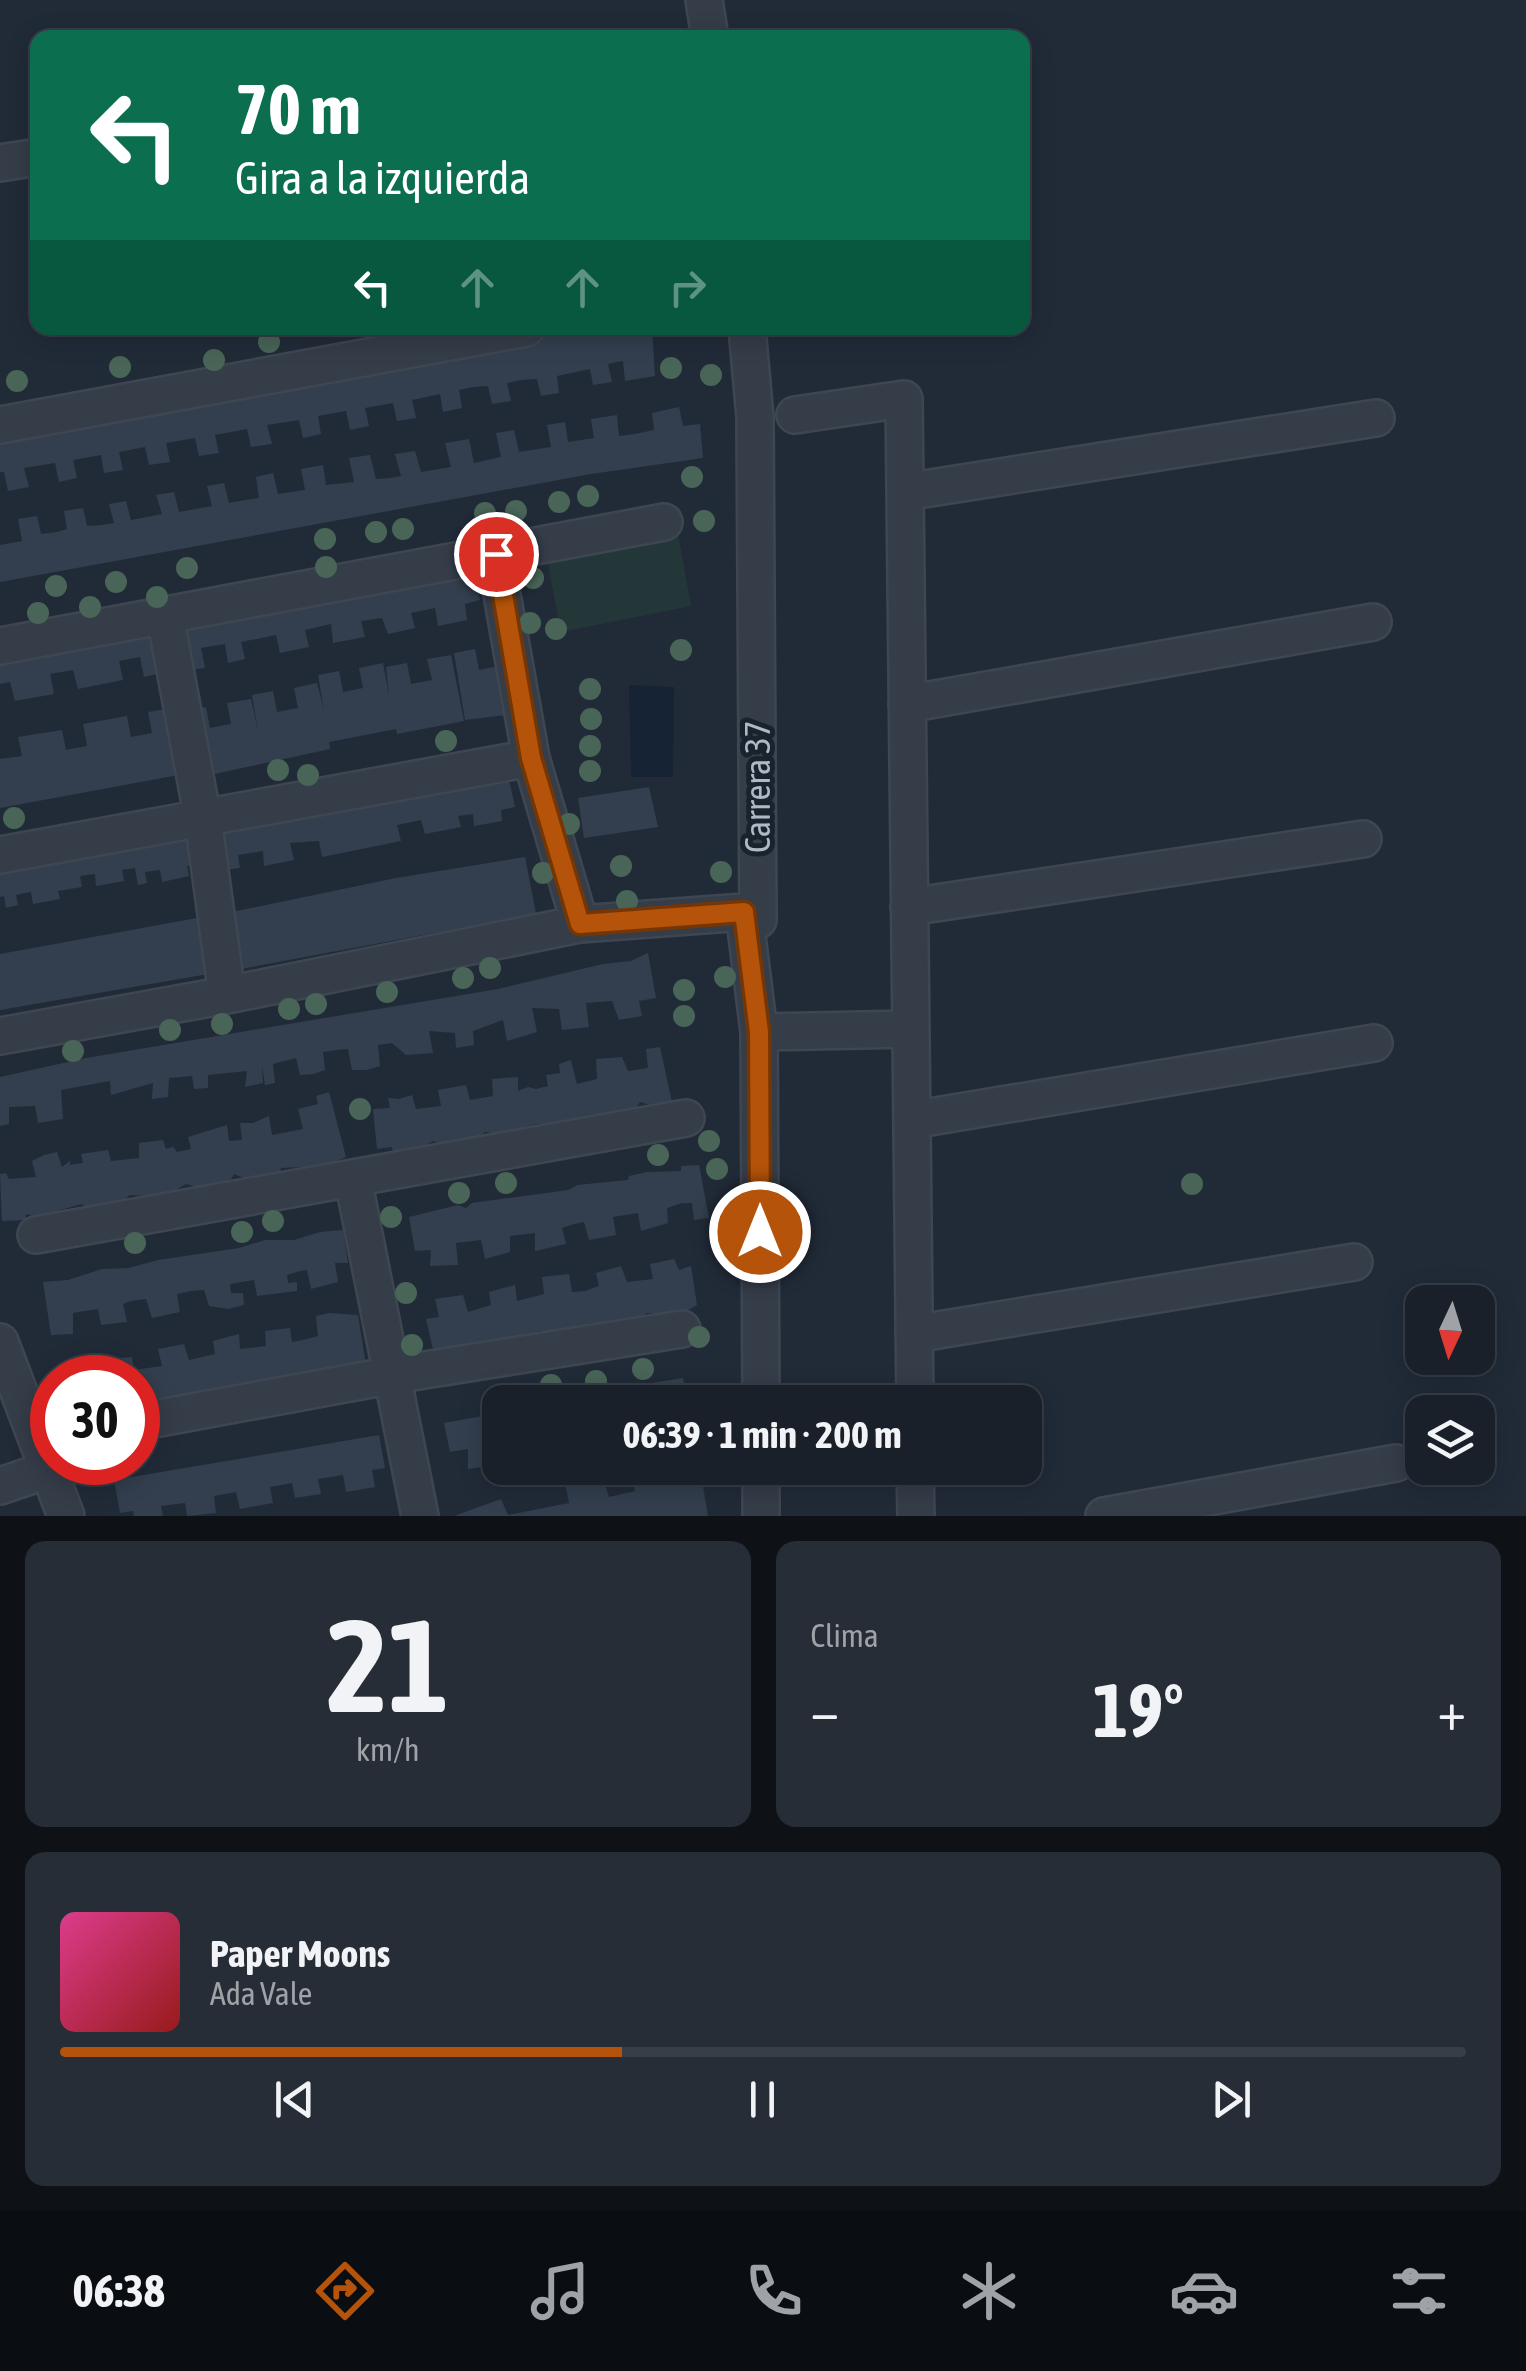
<!DOCTYPE html>
<html lang="es">
<head>
<meta charset="utf-8">
<style>
  :root { --surface:#19202a; --page:#262d36; --text:#f1f3f6; --muted:#9fa3a8; --line:#373e47; --accent:#b45309 }
  body { margin:0; font-family:"Asap Condensed",sans-serif; background:var(--page); color:var(--text); height:100vh; display:flex; flex-direction:column; font-size:38px; white-space:nowrap }
  * { box-sizing:border-box; margin:0 }
  p { font-size:32px; color:var(--muted) }
  .icon { flex:none; width:55px; height:55px; fill:none; stroke:currentColor; stroke-width:2; stroke-linecap:round; stroke-linejoin:round }
  .map { position:relative; height:1516px; overflow:hidden }
  .details { display:flex; flex-direction:column; gap:25px; padding:25px; background:#0e1217; flex:1 }
  .details>* { flex:none }
  .banner { position:absolute; left:30px; top:30px; width:1000px; height:305px; border-radius:20px; box-shadow:0 5px 25px #0003,0 0 0 2px var(--line); background:#0b6e4f; color:#fff; overflow:hidden }
  .needle { width:65px; rotate:184deg }
  .tools { position:absolute; left:1405px; top:1285px; display:grid; gap:20px }
  .tools a { display:grid; place-items:center; width:90px; height:90px; border-radius:20px; background:var(--surface); box-shadow:0 5px 25px #0003,0 0 0 2px var(--line); font-size:50px }
  .speed { position:absolute; left:30px; top:1355px; display:flex; gap:20px; font-size:50px; font-weight:700; text-align:center }
  .speed>* { display:grid; place-content:center; width:130px; height:130px; border-radius:50%; background:var(--surface); box-shadow:0 5px 25px #0003,0 0 0 2px var(--line); line-height:1 }
  .speed .limit { border:15px solid #d22; background:#fff; color:#111 }
  .pin { position:absolute; display:grid; place-items:center; width:85px; height:85px; color:#fff; margin:-42px; border:5px solid #fff; border-radius:50%; box-shadow:0 2px 10px #0007 }
  .me { position:absolute; width:110px; margin:-55px; rotate:0deg; stroke-linejoin:round; filter:drop-shadow(0 0 8px #0008) }
  .turn { display:flex; align-items:center; gap:35px; height:210px; padding:0 40px; font-size:45px }
  .turn .icon { width:130px; height:130px; stroke-width:2.5 }
  .turn b { display:block; font-size:70px; line-height:85px }
  .lanes { display:flex; align-items:center; height:95px; padding:0 40px; background:#0003; justify-content:center; gap:50px; direction:ltr }
  .lanes .off { opacity:.35 }
  .big { font-size:75px; font-weight:700; line-height:1.1 }
  .details .widget { flex:1; display:flex; flex-direction:column; justify-content:center; gap:15px; min-width:0; padding:0 35px; border-radius:20px; background:var(--page) }
  .details .dial { align-items:center; gap:0 }
  .dial b { font-size:130px; line-height:1 }
  .song { display:flex; align-items:center; gap:30px }
  .cover { width:120px; height:120px; border-radius:15px; background:linear-gradient(135deg,hsl(330 70% 55%),hsl(0 70% 35%)) }
  .played { height:10px; border-radius:5px; background:linear-gradient(90deg,var(--accent) 40%,var(--line) 40%) }
  .keys { display:flex; justify-content:space-around; direction:ltr }
  .heat { display:flex; justify-content:space-between; align-items:center; font-size:55px; direction:ltr }
  .details .tiles { flex:1; display:grid; gap:25px; grid-template-columns:1fr 1fr }
  .widget:last-child { grid-column:span 2 }
  .trip { position:absolute; left:482px; top:1385px; width:560px; height:100px; border-radius:20px; background:var(--surface); box-shadow:0 5px 25px #0003,0 0 0 2px var(--line); font-weight:700; line-height:100px; text-align:center }
  .tab-bar { display:flex; height:160px; justify-content:space-around; align-items:center; background:#0a0d11; color:var(--muted) }
  .tab-bar .icon { width:70px; height:70px }
  .tab-bar .on { color:var(--accent) }
  .tab-bar b { font-size:45px; color:var(--text) }
  .map>svg:first-child { display:block }
  .green { fill:#233739 }
  .water { fill:#152335 }
  .building { fill:#333f4f }
  .lines { fill:none; stroke-linecap:round; stroke-linejoin:round }
  .minor-casing { stroke:#3e4652; stroke-width:40 }
  .minor { stroke:#353d49; stroke-width:35 }
  .tree { fill:#486557 }
  .route-casing { stroke:#753606; stroke-width:25 }
  .route { stroke:#b45309; stroke-width:18 }
  .labels { text-anchor:middle; dominant-baseline:central; stroke-width:10; stroke-linejoin:round; paint-order:stroke }
  .street-label { font-size:35px; fill:#afb8c5; stroke:#1a222d }
</style>
</head>
<body>
<div class="map">
<svg width="1526" height="1516" viewBox="0 0 1526 1516">
  <rect width="100%" height="100%" fill="#212b38"/>
  <path class="green" d="M 676,523 L 691,606 L 561,632 L 545,548 Z"/>
  <path class="water" d="M 629,685 L 674,687 L 673,777 L 631,777 Z"/>
  <path class="building" d="M 553,328 L 652,328 L 655,376 L 625,381 L 623,361 L 608,364 L 612,382 L 593,385 L 590,369 L 557,376 L 559,393 L 541,396 L 537,379 L 521,380 L 507,383 L 511,401 L 492,404 L 488,386 L 473,387 L 459,390 L 462,408 L 443,412 L 440,394 L 412,400 L 416,418 L 397,421 L 393,403 L 365,408 L 369,426 L 350,430 L 346,411 L 318,416 L 321,434 L 303,438 L 299,420 L 267,425 L 272,444 L 251,447 L 247,429 L 215,435 L 219,453 L 199,456 L 195,438 L 166,443 L 170,462 L 149,465 L 145,447 L 119,452 L 123,470 L 104,473 L 101,455 L 73,460 L 77,478 L 59,482 L 55,463 L 24,468 L 29,487 L 8,491 L 4,472 L 0,472 L 0,427 Z
    M 679,407 L 683,426 L 700,424 L 703,458 L 591,474 L 0,582 L 0,545 L 22,541 L 18,519 L 37,516 L 41,534 L 57,532 L 67,529 L 64,511 L 83,508 L 87,526 L 102,525 L 114,523 L 109,504 L 126,501 L 131,520 L 147,517 L 162,514 L 156,495 L 174,492 L 179,512 L 212,506 L 207,486 L 224,483 L 229,503 L 245,500 L 259,498 L 256,477 L 273,473 L 278,494 L 305,490 L 301,469 L 323,465 L 326,485 L 354,482 L 349,458 L 370,455 L 376,479 L 391,478 L 401,476 L 395,454 L 415,451 L 421,472 L 451,467 L 445,443 L 469,439 L 474,463 L 501,457 L 496,433 L 514,430 L 519,452 L 551,447 L 547,425 L 565,422 L 568,442 L 594,438 L 591,419 L 617,415 L 619,436 L 635,434 L 654,430 L 652,413 Z
    M 472,560 L 480,600 L 465,604 L 467,620 L 438,626 L 435,608 L 411,613 L 415,628 L 388,634 L 382,618 L 361,621 L 365,637 L 333,643 L 331,624 L 305,630 L 309,647 L 280,653 L 276,635 L 241,642 L 245,659 L 228,663 L 225,644 L 201,648 L 205,668 L 190,670 L 179,615 Z
    M 156,619 L 166,672 L 144,677 L 140,657 L 119,661 L 123,680 L 78,689 L 73,670 L 50,674 L 54,694 L 15,701 L 10,682 L 0,684 L 0,650 Z
    M 475,649 L 479,670 L 499,666 L 515,714 L 465,720 L 454,653 Z
    M 451,655 L 464,721 L 397,734 L 396,729 L 329,742 L 330,749 L 196,778 L 185,711 L 206,707 L 210,728 L 231,724 L 227,703 L 251,699 L 258,731 L 252,695 L 273,691 L 277,712 L 298,708 L 294,688 L 317,683 L 324,710 L 318,675 L 339,671 L 343,692 L 363,688 L 359,668 L 383,663 L 389,696 L 386,667 L 407,663 L 411,684 L 432,680 L 427,659 Z
    M 172,708 L 184,774 L 0,808 L 0,759 L 22,756 L 18,737 L 62,730 L 66,750 L 87,746 L 83,724 L 127,716 L 131,737 L 152,733 L 148,712 Z
    M 506,766 L 515,807 L 501,810 L 502,821 L 474,826 L 473,814 L 458,816 L 461,827 L 425,834 L 421,820 L 397,825 L 401,841 L 322,857 L 319,841 L 290,843 L 294,860 L 264,866 L 263,851 L 238,855 L 240,868 L 215,871 L 211,821 Z
    M 649,787 L 658,827 L 584,838 L 578,798 Z
    M 192,823 L 202,863 L 187,866 L 189,876 L 162,882 L 160,870 L 145,872 L 147,883 L 138,885 L 135,868 L 122,870 L 124,881 L 96,886 L 95,874 L 80,876 L 82,887 L 58,891 L 60,899 L 33,904 L 31,892 L 16,895 L 18,905 L 6,908 L 4,896 L 0,897 L 0,858 Z
    M 525,857 L 536,914 L 230,971 L 222,914 L 396,878 Z
    M 208,916 L 220,972 L 0,1010 L 0,954 Z
    M 648,953 L 656,998 L 639,1001 L 642,1016 L 619,1020 L 612,1001 L 586,1003 L 589,1027 L 562,1030 L 559,1009 L 532,1008 L 537,1032 L 507,1041 L 503,1020 L 473,1031 L 474,1045 L 456,1048 L 455,1033 L 429,1031 L 433,1053 L 406,1055 L 392,1043 L 378,1045 L 380,1066 L 367,1070 L 352,1070 L 348,1049 L 337,1050 L 323,1052 L 325,1070 L 314,1074 L 300,1075 L 296,1058 L 273,1064 L 275,1083 L 265,1085 L 262,1065 L 263,1083 L 245,1087 L 247,1071 L 208,1075 L 208,1088 L 194,1089 L 192,1076 L 169,1078 L 168,1097 L 152,1099 L 153,1083 L 111,1095 L 110,1081 L 61,1090 L 63,1119 L 38,1123 L 35,1106 L 9,1107 L 9,1124 L 0,1126 L 0,1077 L 86,1058 L 498,989 L 603,964 L 631,961 Z
    M 660,1047 L 672,1102 L 656,1107 L 640,1102 L 634,1111 L 592,1115 L 553,1126 L 536,1124 L 499,1134 L 485,1132 L 478,1139 L 445,1145 L 433,1141 L 422,1147 L 393,1152 L 392,1147 L 377,1149 L 373,1109 L 390,1108 L 388,1098 L 399,1099 L 412,1095 L 416,1109 L 441,1106 L 438,1090 L 466,1085 L 470,1100 L 493,1096 L 492,1079 L 518,1077 L 518,1091 L 528,1087 L 536,1089 L 548,1086 L 546,1075 L 560,1073 L 559,1064 L 571,1060 L 577,1084 L 597,1079 L 596,1059 L 622,1057 L 628,1071 L 648,1068 L 646,1049 Z
    M 329,1092 L 346,1157 L 323,1166 L 281,1168 L 280,1174 L 246,1179 L 234,1174 L 229,1183 L 197,1187 L 186,1184 L 176,1190 L 146,1196 L 130,1195 L 123,1201 L 90,1209 L 81,1204 L 37,1217 L 26,1214 L 26,1220 L 2,1221 L 0,1174 L 6,1173 L 9,1179 L 36,1177 L 32,1161 L 44,1155 L 57,1152 L 62,1167 L 70,1161 L 70,1165 L 83,1163 L 81,1154 L 108,1150 L 111,1161 L 139,1158 L 139,1143 L 163,1140 L 166,1149 L 173,1147 L 177,1152 L 191,1149 L 188,1137 L 227,1125 L 229,1141 L 242,1140 L 240,1123 L 253,1123 L 269,1116 L 272,1135 L 303,1129 L 298,1109 L 318,1104 L 316,1096 Z
    M 699,1165 L 709,1218 L 694,1220 L 692,1203 L 682,1203 L 667,1208 L 668,1223 L 641,1231 L 638,1213 L 613,1217 L 616,1235 L 589,1240 L 584,1222 L 574,1224 L 562,1228 L 566,1244 L 535,1251 L 535,1233 L 510,1236 L 510,1252 L 485,1259 L 481,1240 L 456,1243 L 458,1265 L 430,1266 L 431,1250 L 415,1251 L 409,1217 L 458,1205 L 466,1208 L 472,1203 L 568,1190 L 577,1185 L 628,1180 L 629,1176 L 647,1172 L 681,1171 L 681,1166 Z
    M 343,1230 L 348,1263 L 335,1263 L 338,1282 L 311,1289 L 307,1270 L 300,1271 L 287,1275 L 288,1283 L 297,1282 L 297,1291 L 257,1296 L 254,1280 L 230,1284 L 231,1293 L 243,1293 L 244,1305 L 228,1309 L 209,1306 L 204,1290 L 191,1291 L 177,1294 L 180,1312 L 152,1318 L 146,1299 L 131,1301 L 123,1304 L 127,1322 L 101,1325 L 98,1309 L 84,1311 L 73,1313 L 73,1334 L 51,1335 L 43,1282 L 68,1280 L 102,1269 L 129,1268 L 158,1260 L 239,1248 L 265,1240 L 294,1240 L 320,1232 Z
    M 674,1259 L 679,1270 L 691,1266 L 697,1305 L 688,1310 L 672,1315 L 647,1313 L 634,1321 L 601,1325 L 591,1323 L 582,1329 L 550,1334 L 539,1331 L 528,1338 L 483,1342 L 475,1349 L 434,1353 L 426,1319 L 439,1317 L 435,1299 L 463,1295 L 468,1312 L 491,1305 L 489,1292 L 515,1285 L 517,1301 L 544,1294 L 542,1277 L 569,1274 L 572,1292 L 585,1291 L 599,1286 L 596,1273 L 621,1266 L 627,1282 L 653,1279 L 650,1264 Z
    M 329,1313 L 358,1315 L 366,1365 L 322,1374 L 310,1372 L 301,1378 L 268,1384 L 260,1381 L 221,1394 L 208,1391 L 198,1399 L 138,1409 L 138,1378 L 111,1378 L 107,1359 L 132,1357 L 134,1370 L 162,1366 L 158,1349 L 184,1344 L 189,1360 L 215,1354 L 213,1341 L 239,1334 L 240,1349 L 266,1346 L 265,1331 L 290,1328 L 292,1342 L 303,1340 L 318,1336 L 316,1316 Z
    M 91,1360 L 94,1378 L 59,1378 L 56,1368 Z
    M 683,1378 L 688,1402 L 555,1402 L 578,1395 Z
    M 500,1413 L 500,1446 L 494,1447 L 495,1465 L 468,1469 L 468,1449 L 450,1452 L 444,1423 Z
    M 379,1435 L 385,1468 L 372,1470 L 375,1487 L 346,1492 L 343,1475 L 318,1479 L 321,1494 L 295,1498 L 292,1483 L 270,1487 L 273,1503 L 240,1509 L 236,1492 L 214,1496 L 216,1513 L 187,1516 L 185,1503 L 161,1506 L 163,1516 L 134,1516 L 133,1511 L 120,1513 L 114,1480 Z
    M 686,1468 L 700,1468 L 708,1516 L 454,1516 L 501,1499 L 508,1515 L 569,1503 L 565,1483 L 604,1481 L 609,1497 L 635,1491 L 633,1479 L 647,1474 L 660,1473 L 662,1487 L 687,1482 Z"/>
  <g class="lines">
    <defs>
      <path id="minor" d="M 704,0 L 710,38
        M 0,163 L 38,157
        M 747,328 L 755,417 L 758,920 L 744,912 L 759,1032 L 761,1402
        M 795,415 L 904,399 L 915,1402
        M 0,425 L 526,328
        M 905,492 L 1376,418
        M 495,555 L 531,758 L 580,924
        M 165,616 L 203,819 L 227,995
        M 0,646 L 664,522
        M 907,704 L 1373,622
        M 0,855 L 531,758
        M 909,907 L 1363,839
        M 759,1032 L 911,1029
        M 0,1036 L 227,995 L 580,924 L 744,912
        M 912,1120 L 1374,1043
        M 353,1179 L 420,1516
        M 36,1235 L 686,1118
        M 914,1334 L 1354,1262
        M 0,1342 L 66,1516
        M 138,1422 L 393,1375 L 682,1329
        M 761,1468 L 761,1516
        M 915,1468 L 916,1516
        M 0,1486 L 50,1469
        M 1104,1516 L 1396,1463"/>
    </defs>
    <use href="#minor" class="minor-casing"/>
    <use href="#minor" class="minor"/>
  </g>
  <g class="tree">
    <circle cx="269" cy="342" r="11"/>
    <circle cx="214" cy="360" r="11"/>
    <circle cx="120" cy="367" r="11"/>
    <circle cx="671" cy="368" r="11"/>
    <circle cx="711" cy="375" r="11"/>
    <circle cx="17" cy="381" r="11"/>
    <circle cx="692" cy="477" r="11"/>
    <circle cx="588" cy="496" r="11"/>
    <circle cx="559" cy="502" r="11"/>
    <circle cx="516" cy="511" r="11"/>
    <circle cx="485" cy="513" r="11"/>
    <circle cx="704" cy="521" r="11"/>
    <circle cx="403" cy="529" r="11"/>
    <circle cx="376" cy="532" r="11"/>
    <circle cx="325" cy="539" r="11"/>
    <circle cx="326" cy="567" r="11"/>
    <circle cx="187" cy="568" r="11"/>
    <circle cx="533" cy="578" r="11"/>
    <circle cx="116" cy="582" r="11"/>
    <circle cx="56" cy="586" r="11"/>
    <circle cx="157" cy="597" r="11"/>
    <circle cx="90" cy="607" r="11"/>
    <circle cx="38" cy="613" r="11"/>
    <circle cx="530" cy="623" r="11"/>
    <circle cx="556" cy="629" r="11"/>
    <circle cx="681" cy="650" r="11"/>
    <circle cx="590" cy="689" r="11"/>
    <circle cx="591" cy="719" r="11"/>
    <circle cx="446" cy="741" r="11"/>
    <circle cx="590" cy="746" r="11"/>
    <circle cx="278" cy="770" r="11"/>
    <circle cx="590" cy="771" r="11"/>
    <circle cx="308" cy="775" r="11"/>
    <circle cx="14" cy="818" r="11"/>
    <circle cx="569" cy="824" r="11"/>
    <circle cx="621" cy="866" r="11"/>
    <circle cx="721" cy="872" r="11"/>
    <circle cx="543" cy="873" r="11"/>
    <circle cx="627" cy="901" r="11"/>
    <circle cx="490" cy="968" r="11"/>
    <circle cx="725" cy="977" r="11"/>
    <circle cx="463" cy="978" r="11"/>
    <circle cx="684" cy="990" r="11"/>
    <circle cx="387" cy="992" r="11"/>
    <circle cx="316" cy="1004" r="11"/>
    <circle cx="289" cy="1009" r="11"/>
    <circle cx="684" cy="1016" r="11"/>
    <circle cx="222" cy="1024" r="11"/>
    <circle cx="170" cy="1030" r="11"/>
    <circle cx="73" cy="1051" r="11"/>
    <circle cx="360" cy="1109" r="11"/>
    <circle cx="709" cy="1141" r="11"/>
    <circle cx="658" cy="1155" r="11"/>
    <circle cx="717" cy="1169" r="11"/>
    <circle cx="506" cy="1183" r="11"/>
    <circle cx="1192" cy="1184" r="11"/>
    <circle cx="459" cy="1193" r="11"/>
    <circle cx="391" cy="1217" r="11"/>
    <circle cx="273" cy="1221" r="11"/>
    <circle cx="242" cy="1232" r="11"/>
    <circle cx="135" cy="1243" r="11"/>
    <circle cx="406" cy="1293" r="11"/>
    <circle cx="699" cy="1337" r="11"/>
    <circle cx="412" cy="1345" r="11"/>
    <circle cx="643" cy="1369" r="11"/>
    <circle cx="596" cy="1381" r="11"/>
    <circle cx="551" cy="1385" r="11"/>
  </g>
  <g class="lines">
    <defs>
      <path id="route" d="M 496,554 L 531,758 L 580,924 L 744,912 L 759,1032 L 760,1232"/>
    </defs>
    <use href="#route" class="route-casing"/>
    <use href="#route" class="route"/>
  </g>
  <g class="labels">
    <g class="street-label">
      <text transform="translate(757 787) rotate(-90)">Carrera 37</text>
    </g>
  </g>
</svg>
<div class="tools">
<a><svg class="needle" viewBox="-14 -14 28 28"><path d="M0-13l5 13h-10z" fill="#e53935"/><path d="M0 13l5-13h-10z" fill="#9fa3a8"/></svg></a>
<a><svg class="icon" aria-label="layers" viewBox="0 0 24 24"><path d="M12 4l9 5-9 5-9-5zM3 14l9 5 9-5"/></svg></a>
</div>
<div class="speed"><div class="limit">30</div></div>
<div class="pin" style="left:496px;top:554px;background:#d93025"><svg class="icon" aria-label="arrive" viewBox="0 0 24 24"><path d="M6 21V4h12l-3 4 3 4H6"/></svg></div>
<svg class="me" style="left:760px;top:1232px" viewBox="-20 -20 40 40"><circle r="17" fill="#b45309" stroke="#fff" stroke-width="3"/><path d="M0-11L8 9 0 5-8 9z" fill="#fff"/></svg>
<div class="trip">06:39 · 1 min · 200 m</div>
<div class="banner">
<div class="turn"><svg class="icon" aria-label="left" viewBox="0 0 24 24"><path d="M17 20v-9H6M10 6l-5 5 5 5"/></svg><div><b>70 m</b>Gira a la izquierda</div></div>
<div class="lanes"><svg class="icon" aria-label="left" viewBox="0 0 24 24"><path d="M17 20v-9H6M10 6l-5 5 5 5"/></svg><svg class="icon off" aria-label="ahead" viewBox="0 0 24 24"><path d="M12 20V5M6 11l6-6 6 6"/></svg><svg class="icon off" aria-label="ahead" viewBox="0 0 24 24"><path d="M12 20V5M6 11l6-6 6 6"/></svg><svg class="icon off" aria-label="right" viewBox="0 0 24 24"><path d="M7 20v-9h11M14 6l5 5-5 5"/></svg></div>
</div>
</div>
<section class="details">
<div class="tiles">
<div class="widget dial"><b>21</b><p>km/h</p></div>
<div class="widget"><p>Clima</p>
<div class="heat"><a>−</a><b class="big">19°</b><a>+</a></div>
</div>
<div class="widget">
<div class="song"><i class="cover"></i><div><b>Paper Moons</b><p>Ada Vale</p></div></div>
<div class="played"></div>
<div class="keys"><svg class="icon" aria-label="previous" viewBox="0 0 24 24"><path d="M18 5L8 12l10 7zM5 5v14"/></svg><svg class="icon" aria-label="pause" viewBox="0 0 24 24"><path d="M8 5v14M16 5v14"/></svg><svg class="icon" aria-label="next" viewBox="0 0 24 24"><path d="M6 5l10 7-10 7zM19 5v14"/></svg></div>
</div>
</div>
</section>
<nav class="tab-bar">
<b>06:38</b>
<svg class="icon on" aria-label="directions" viewBox="0 0 24 24"><path d="M12 3l9 9-9 9-9-9zM9 14v-3h6M13 9l2 2-2 2"/></svg>
<svg class="icon" aria-label="music" viewBox="0 0 24 24"><path d="M9 18V5l10-2v13"/><circle cx="6" cy="18" r="3"/><circle cx="16" cy="16" r="3"/></svg>
<svg class="icon" aria-label="phone" viewBox="0 0 24 24"><path d="M5 4h4l2 5-3 2q2 4 5 5l2-3 5 2v4C11 20 4 13 5 4z"/></svg>
<svg class="icon" aria-label="climate" viewBox="0 0 24 24"><path d="M12 3v18M4 7l16 10M4 17L20 7"/></svg>
<svg class="icon" aria-label="car" viewBox="0 0 24 24"><path d="M5 17H2v-5l4-1 3-4h7l3 4 3 1v5h-3M9 17h6M6 11h13"/><circle cx="7" cy="17" r="2"/><circle cx="17" cy="17" r="2"/></svg>
<svg class="icon" aria-label="filters" viewBox="0 0 24 24"><path d="M4 7h16M4 17h16"/><circle cx="9" cy="7" r="2"/><circle cx="15" cy="17" r="2"/></svg>
</nav>
</body>
</html>
